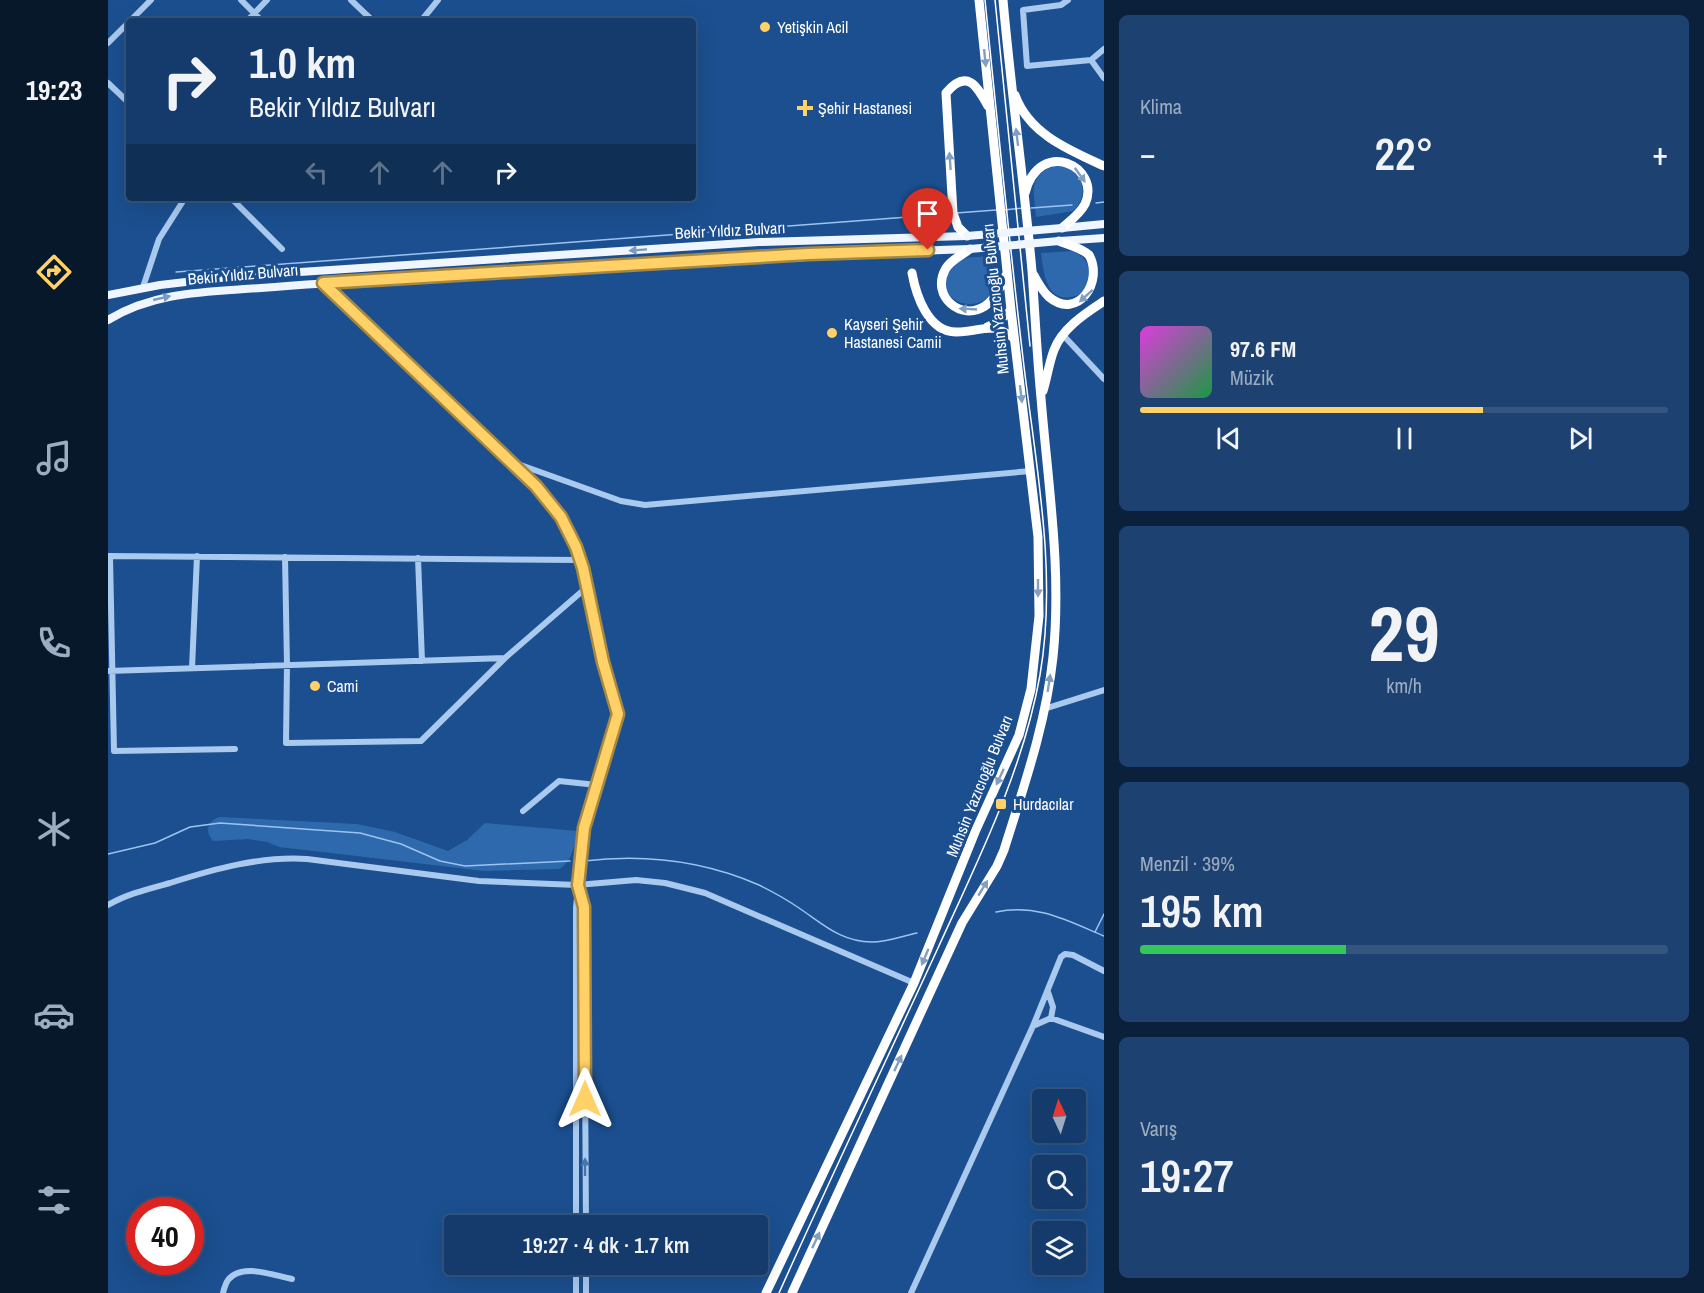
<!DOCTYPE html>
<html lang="tr">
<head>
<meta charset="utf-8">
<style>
  :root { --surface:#143b6b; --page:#1d4271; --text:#f1f3f6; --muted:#9dadc1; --line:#33557e; --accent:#ffd166 }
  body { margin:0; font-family:"Archivo Narrow",sans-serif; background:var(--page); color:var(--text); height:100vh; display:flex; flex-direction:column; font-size:22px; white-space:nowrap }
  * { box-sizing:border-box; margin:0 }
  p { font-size:20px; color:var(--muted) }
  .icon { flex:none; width:33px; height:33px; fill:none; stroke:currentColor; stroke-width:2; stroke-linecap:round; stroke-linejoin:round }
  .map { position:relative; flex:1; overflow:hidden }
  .side { display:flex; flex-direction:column; gap:15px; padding:15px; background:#0b203b; width:600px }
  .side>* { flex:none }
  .top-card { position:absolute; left:18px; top:18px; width:570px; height:183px; border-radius:6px; box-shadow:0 6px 24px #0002,0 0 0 2px var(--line); background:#143b6b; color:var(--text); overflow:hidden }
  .needle { width:39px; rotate:356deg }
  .controls { position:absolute; left:924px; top:1089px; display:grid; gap:12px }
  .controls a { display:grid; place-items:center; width:54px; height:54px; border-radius:6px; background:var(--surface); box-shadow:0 6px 24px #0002,0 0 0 2px var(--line); font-size:30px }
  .speed { position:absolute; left:18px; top:1197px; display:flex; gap:12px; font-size:30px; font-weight:700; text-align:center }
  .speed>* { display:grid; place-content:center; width:78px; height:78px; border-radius:50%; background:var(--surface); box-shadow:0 6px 24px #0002,0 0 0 2px var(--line); line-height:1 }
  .speed .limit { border:9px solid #d22; background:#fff; color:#111 }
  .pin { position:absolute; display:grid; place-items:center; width:51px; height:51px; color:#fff; margin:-62px -26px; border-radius:50% 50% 50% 0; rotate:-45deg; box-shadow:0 0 6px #0007 }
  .pin .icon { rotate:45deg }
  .me { position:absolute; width:66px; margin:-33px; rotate:0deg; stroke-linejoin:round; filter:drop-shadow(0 0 4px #0008) }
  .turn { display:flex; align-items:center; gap:21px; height:126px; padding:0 24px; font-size:27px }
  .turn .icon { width:78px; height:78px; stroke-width:2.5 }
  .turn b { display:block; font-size:42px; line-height:51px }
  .lanes { display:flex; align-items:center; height:57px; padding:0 24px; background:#0003; justify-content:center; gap:30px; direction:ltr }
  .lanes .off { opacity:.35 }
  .big { font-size:45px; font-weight:600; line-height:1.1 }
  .side .tile { flex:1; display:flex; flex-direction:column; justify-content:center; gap:9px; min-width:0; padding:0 21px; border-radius:9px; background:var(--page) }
  .side .dial { align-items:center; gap:0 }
  .dial b { font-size:78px; line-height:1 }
  .song { display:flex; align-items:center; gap:18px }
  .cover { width:72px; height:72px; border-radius:9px; background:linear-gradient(135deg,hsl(300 70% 55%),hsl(140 70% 35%)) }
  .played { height:6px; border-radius:3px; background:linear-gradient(90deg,var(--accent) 65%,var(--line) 65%) }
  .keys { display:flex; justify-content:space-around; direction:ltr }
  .heat { display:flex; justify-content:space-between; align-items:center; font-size:33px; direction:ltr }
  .charge { height:9px; border-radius:4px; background:linear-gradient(90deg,#34c759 39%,var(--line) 0) }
  .trip { position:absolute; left:336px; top:1215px; width:324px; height:60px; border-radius:6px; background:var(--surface); box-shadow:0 6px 24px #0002,0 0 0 2px var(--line); font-weight:600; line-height:60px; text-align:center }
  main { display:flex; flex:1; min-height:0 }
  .menu { display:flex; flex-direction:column; width:108px; justify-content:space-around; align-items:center; background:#08182b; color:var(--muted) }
  .menu .icon { width:42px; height:42px }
  .menu .active { color:var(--accent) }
  .menu b { font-size:27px; color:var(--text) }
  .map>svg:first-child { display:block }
  .green { fill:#2e69ad }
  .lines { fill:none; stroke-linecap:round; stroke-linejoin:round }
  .stream { stroke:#9cc4f0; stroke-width:1.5 }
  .minor { stroke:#a9c9ee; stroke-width:6 }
  .major { stroke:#f0f6ff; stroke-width:8 }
  .highway { stroke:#fff; stroke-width:9 }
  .tram { stroke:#fff; stroke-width:1.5 }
  .major-bridge { stroke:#f0f6ff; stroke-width:8 }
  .oneway { fill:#829ec1 }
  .oneway2 { fill:#7b9ac1 }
  .oneway3 { fill:#4674ac }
  .route-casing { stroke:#a68842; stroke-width:15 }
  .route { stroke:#ffd166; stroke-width:10 }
  .poi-dot { fill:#ffd166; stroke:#1b4f8f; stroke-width:2 }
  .labels { text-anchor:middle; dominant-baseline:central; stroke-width:6; stroke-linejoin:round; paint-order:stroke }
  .poi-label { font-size:16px; fill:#fff; stroke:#1b4f8f; text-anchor:start }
  .street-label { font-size:16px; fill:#fff; stroke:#1b4f8f }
</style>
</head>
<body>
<main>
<nav class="menu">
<b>19:23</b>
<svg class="icon active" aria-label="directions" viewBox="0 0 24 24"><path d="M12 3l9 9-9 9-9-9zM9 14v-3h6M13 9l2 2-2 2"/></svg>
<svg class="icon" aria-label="music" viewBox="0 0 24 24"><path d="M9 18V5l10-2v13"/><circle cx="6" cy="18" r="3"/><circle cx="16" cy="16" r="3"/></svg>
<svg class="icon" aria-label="phone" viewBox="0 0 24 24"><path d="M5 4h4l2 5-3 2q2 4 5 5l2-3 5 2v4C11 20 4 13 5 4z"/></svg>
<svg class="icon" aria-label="climate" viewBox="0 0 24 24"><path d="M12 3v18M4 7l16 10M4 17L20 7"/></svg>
<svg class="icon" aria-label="car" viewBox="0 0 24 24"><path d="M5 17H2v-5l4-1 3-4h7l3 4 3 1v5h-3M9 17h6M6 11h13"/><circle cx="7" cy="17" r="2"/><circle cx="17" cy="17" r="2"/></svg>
<svg class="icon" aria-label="filters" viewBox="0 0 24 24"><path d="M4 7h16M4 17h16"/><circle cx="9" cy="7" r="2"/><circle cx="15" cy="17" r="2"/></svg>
</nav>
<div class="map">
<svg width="996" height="1293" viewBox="0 0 996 1293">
  <rect width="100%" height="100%" fill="#1b4f8f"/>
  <path class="green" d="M 946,164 C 951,165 957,165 961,168 C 978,177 979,198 965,211 L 928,217 C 926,189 919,180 946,164 Z
    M 965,251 C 979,258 981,265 983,280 L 973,294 C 939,308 936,276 933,253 Z
    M 885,256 C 886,264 887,272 887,280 C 883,320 825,305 840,273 C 843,267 847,262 853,260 C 862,256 876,257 885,256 Z
    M 112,817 L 249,824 L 287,832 L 340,851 L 359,840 L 377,823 L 470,831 C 466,845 465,861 451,869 L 376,871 L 171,847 L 159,842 L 140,839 L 105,841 C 96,832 100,820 112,817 Z"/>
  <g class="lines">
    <path class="stream" d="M 988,203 L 996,202
      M 923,208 L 964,205
      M 896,210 L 915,208
      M 848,213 L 888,210
      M 68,272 L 840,214
      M 0,854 L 47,843 L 82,827 L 112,823 L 252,833 L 293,844 L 332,861 L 357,866 L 462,861
      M 476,861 C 535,854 596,861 651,885 C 665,892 678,899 691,908 C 715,924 733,942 764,942 C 779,942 794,936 809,933
      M 888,912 C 928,903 960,921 996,936
      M 987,932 L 996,914"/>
    <path class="minor" d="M 133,0 L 154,21
      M 243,0 L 265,21
      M 960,0 L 953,5 L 915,10 L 919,66 L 983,60 L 996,49
      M 22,21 L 43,0
      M 139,21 L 159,0
      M 313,21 L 330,0
      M 0,43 L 21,22
      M 983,60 L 996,78
      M 0,83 L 21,103
      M 123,198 L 174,249
      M 216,283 L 428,486 L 453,517 L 468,547 L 475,568 L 495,662 L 510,714 L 476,828 L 468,908 L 468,1226
      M 35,287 L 51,239 L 77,198
      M 955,335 L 996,379
      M 407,463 L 513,501 L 537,505 L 923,471
      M 0,556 L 473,560
      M 2,556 L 6,751 L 127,749
      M 177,557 L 179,665 L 178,743 L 313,741 L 397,658 L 479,587
      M 310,558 L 314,661
      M 84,668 L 89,556
      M 0,671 L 397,658
      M 936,709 L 996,690
      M 415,811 L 451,781 L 489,785
      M 471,892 L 476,907 L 478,1226
      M 0,905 C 19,894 40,889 62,883 C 106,869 152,856 199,859 L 371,881 L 469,885 L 528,880 L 557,883 L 597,893 L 806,983
      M 940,992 L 945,1007 L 943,1018
      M 925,1026 L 943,1018 L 996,1037
      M 468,1264 L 468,1293
      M 478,1264 L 478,1293
      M 115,1293 C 116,1289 118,1283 120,1280 C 134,1262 167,1276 184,1279
      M 803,1293 L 925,1026 L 953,957 L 957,954 L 965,955 L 996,971"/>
    <path class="major" d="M 954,228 L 996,224
      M 952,241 L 996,238
      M 0,295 L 52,285 L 129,276 L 651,242 L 859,236
      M 0,320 C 47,291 100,292 153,288 C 203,284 252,281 302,278 C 489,267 675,255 862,249"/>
    <path class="highway" d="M 907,95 C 921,134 961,150 996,166
      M 917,193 C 932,136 994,167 977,204 C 972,214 962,221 954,228
      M 859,236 L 850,227 L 845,213 L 838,93 C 859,68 869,86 880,106
      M 862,249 C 854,255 841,261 837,270 C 823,296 853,322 877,306 C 887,299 893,286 898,275
      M 804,273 C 808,295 820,332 848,332 C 876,332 880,320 906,338
      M 925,274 C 930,282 934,291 941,297 C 970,321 996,281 981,255 C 974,248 961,245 951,241
      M 879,327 L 890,322 L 903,310
      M 935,391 C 939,378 941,363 946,350 C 954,328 978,313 996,301
      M 658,1293 L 806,983 L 867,832 L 911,735 L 923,689 L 931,616 L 930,537 L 903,310 L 871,0
      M 684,1293 L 854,923 L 889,866 L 896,850 C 916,786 938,723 945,657 C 954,570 940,485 933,398 C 929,356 927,314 924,271 C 916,181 903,91 895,0"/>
    <path class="tram" d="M 887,0 L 922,346
      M 671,1293 C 723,1177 777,1063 830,948 C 870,860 915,771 932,675 C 950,571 927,462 915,358 C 901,239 889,119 877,0"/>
    <path class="major-bridge" d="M 859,236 L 954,228
      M 862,249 L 951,241"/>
  </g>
  <defs><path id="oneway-solid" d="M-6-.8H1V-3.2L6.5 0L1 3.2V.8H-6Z" transform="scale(1.5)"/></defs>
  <g class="oneway">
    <use href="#oneway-solid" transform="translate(877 58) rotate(84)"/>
    <use href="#oneway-solid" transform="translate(909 137) rotate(-97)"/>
    <use href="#oneway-solid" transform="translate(842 161) rotate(-94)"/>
    <use href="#oneway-solid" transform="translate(972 175) rotate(54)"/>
    <use href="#oneway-solid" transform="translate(978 296) rotate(138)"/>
    <use href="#oneway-solid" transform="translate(860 309) rotate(-177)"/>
    <use href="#oneway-solid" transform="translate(913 394) rotate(83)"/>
    <use href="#oneway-solid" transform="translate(930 588) rotate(90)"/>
    <use href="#oneway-solid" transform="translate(941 683) rotate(-81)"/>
    <use href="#oneway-solid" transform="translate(892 777) rotate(115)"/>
    <use href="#oneway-solid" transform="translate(875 888) rotate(-59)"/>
    <use href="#oneway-solid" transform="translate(817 957) rotate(113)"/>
    <use href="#oneway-solid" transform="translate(790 1063) rotate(-65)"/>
    <use href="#oneway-solid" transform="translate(708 1240) rotate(-65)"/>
  </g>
  <g class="oneway2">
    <use href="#oneway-solid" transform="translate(530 250) rotate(176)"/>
    <use href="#oneway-solid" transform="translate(54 298) rotate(-13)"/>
  </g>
  <use class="oneway3" href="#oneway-solid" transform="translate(477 1167) rotate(-90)"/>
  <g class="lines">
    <defs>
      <path id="route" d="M 477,1099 L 476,907 L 470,885 L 476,828 L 510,714 L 495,662 L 475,568 L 468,547 L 453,517 L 428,486 L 215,283 L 700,254 L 820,250"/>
    </defs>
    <use href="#route" class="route-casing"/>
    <use href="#route" class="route"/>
  </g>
  <g class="poi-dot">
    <circle cx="657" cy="27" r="6"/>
    <path d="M694 99h6v6h6v6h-6v6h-6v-6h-6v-6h6z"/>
    <circle cx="724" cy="333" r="6"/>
    <circle cx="207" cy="686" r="6"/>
    <rect x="887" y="798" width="12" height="12" rx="3"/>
  </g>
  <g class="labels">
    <g class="poi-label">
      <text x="669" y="27">Yetişkin Acil</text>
      <text x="710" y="108">Şehir Hastanesi</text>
      <text x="736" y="324">Kayseri Şehir<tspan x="736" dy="18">Hastanesi Camii</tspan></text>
      <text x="219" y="686">Cami</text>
      <text x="905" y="804">Hurdacılar</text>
    </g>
    <g class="street-label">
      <text transform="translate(622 230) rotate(-3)">Bekir Yıldız Bulvarı</text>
      <text transform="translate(135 274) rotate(-5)">Bekir Yıldız Bulvarı</text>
      <text transform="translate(887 299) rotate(-96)">Muhsin Yazıcıoğlu Bulvarı</text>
      <text transform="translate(871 786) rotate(-68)">Muhsin Yazıcıoğlu Bulvarı</text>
    </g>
  </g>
</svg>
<div class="controls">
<a><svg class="needle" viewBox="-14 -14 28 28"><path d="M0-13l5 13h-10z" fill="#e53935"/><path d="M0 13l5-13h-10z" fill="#9dadc1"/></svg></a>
<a><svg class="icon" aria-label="search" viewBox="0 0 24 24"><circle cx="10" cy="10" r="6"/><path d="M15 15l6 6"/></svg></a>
<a><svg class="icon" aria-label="layers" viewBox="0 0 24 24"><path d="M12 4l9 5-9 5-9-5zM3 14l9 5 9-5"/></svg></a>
</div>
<div class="speed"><div class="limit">40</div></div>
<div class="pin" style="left:820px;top:250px;background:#d93025"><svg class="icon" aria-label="arrive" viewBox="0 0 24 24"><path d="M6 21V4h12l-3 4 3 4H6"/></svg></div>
<svg class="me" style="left:477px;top:1099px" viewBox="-20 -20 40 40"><path d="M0-17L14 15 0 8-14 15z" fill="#ffd166" stroke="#fff" stroke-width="4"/></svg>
<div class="trip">19:27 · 4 dk · 1.7 km</div>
<div class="top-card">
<div class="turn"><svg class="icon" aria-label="right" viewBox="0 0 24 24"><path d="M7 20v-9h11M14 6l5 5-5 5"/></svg><div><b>1.0 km</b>Bekir Yıldız Bulvarı</div></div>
<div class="lanes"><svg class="icon off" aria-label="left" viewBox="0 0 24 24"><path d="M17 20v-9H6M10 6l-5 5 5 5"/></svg><svg class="icon off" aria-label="ahead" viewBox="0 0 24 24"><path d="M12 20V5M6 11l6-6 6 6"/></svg><svg class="icon off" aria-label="ahead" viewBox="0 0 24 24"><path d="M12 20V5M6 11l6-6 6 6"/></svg><svg class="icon" aria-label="right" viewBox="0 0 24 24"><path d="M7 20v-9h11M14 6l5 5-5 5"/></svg></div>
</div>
</div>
<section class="side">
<div class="tile"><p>Klima</p>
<div class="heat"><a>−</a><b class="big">22°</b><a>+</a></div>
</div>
<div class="tile">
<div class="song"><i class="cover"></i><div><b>97.6 FM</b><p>Müzik</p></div></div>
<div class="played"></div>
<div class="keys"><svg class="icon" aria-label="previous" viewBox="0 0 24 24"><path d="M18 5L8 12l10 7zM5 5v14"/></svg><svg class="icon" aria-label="pause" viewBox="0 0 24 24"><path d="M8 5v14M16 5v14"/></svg><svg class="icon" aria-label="next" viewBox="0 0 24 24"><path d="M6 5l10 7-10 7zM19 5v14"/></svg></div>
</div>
<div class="tile dial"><b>29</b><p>km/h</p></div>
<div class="tile"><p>Menzil · 39%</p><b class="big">195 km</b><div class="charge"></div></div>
<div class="tile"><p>Varış</p><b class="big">19:27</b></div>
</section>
</main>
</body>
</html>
